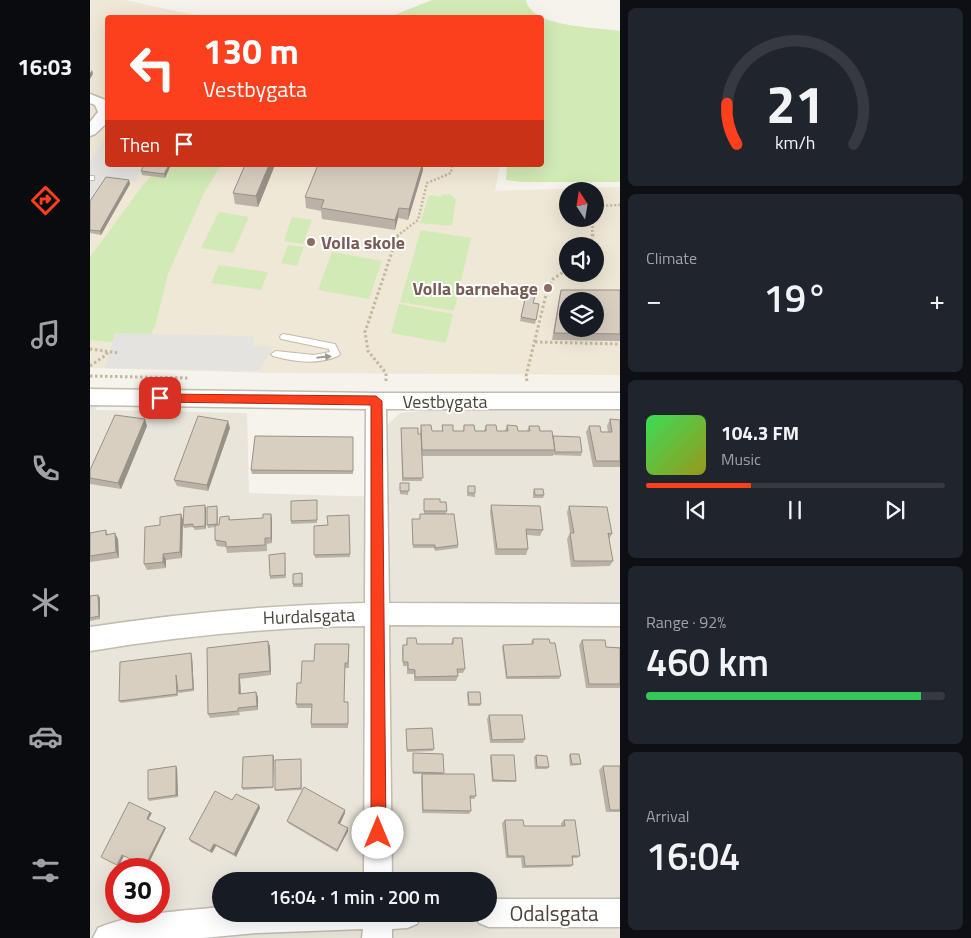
<!DOCTYPE html>
<html lang="en">
<head>
<meta charset="utf-8">
<style>
  :root { --surface:#171b24; --page:#20242c; --text:#f1f3f6; --muted:#9ea1a6; --line:#363941; --accent:#fc3f1d }
  body { margin:0; font-family:"Titillium Web",sans-serif; background:var(--page); color:var(--text); height:100vh; display:flex; flex-direction:column; font-size:19px; white-space:nowrap }
  * { box-sizing:border-box; margin:0 }
  p { font-size:16px; color:var(--muted) }
  .icon { flex:none; width:28px; height:28px; fill:none; stroke:currentColor; stroke-width:2; stroke-linecap:round; stroke-linejoin:round }
  .map { position:relative; flex:1; overflow:hidden }
  .sheet { display:flex; flex-direction:column; gap:8px; padding:8px; background:#0d0f14; width:351px }
  .sheet>* { flex:none }
  .hud { position:absolute; left:15px; top:15px; width:439px; height:152px; border-radius:5px; box-shadow:0 5px 20px #0002; background:#fc3f1d; color:#fff; overflow:hidden }
  .needle { width:32px; rotate:348deg }
  .fabs { position:absolute; left:469px; top:182px; display:grid; gap:10px }
  .fabs a { display:grid; place-items:center; width:45px; height:45px; border-radius:50%; background:var(--surface); box-shadow:0 5px 20px #0002; font-size:25px }
  .speed { position:absolute; left:15px; top:858px; display:flex; gap:10px; font-size:25px; font-weight:700; text-align:center }
  .speed>* { display:grid; place-content:center; width:65px; height:65px; border-radius:50%; background:var(--surface); box-shadow:0 5px 20px #0002; line-height:1 }
  .speed .limit { border:8px solid #d22; background:#fff; color:#111 }
  .pin { position:absolute; display:grid; place-items:center; width:42px; height:42px; color:#fff; margin:-21px; border-radius:10px; box-shadow:0 2px 8px #0006 }
  .me { position:absolute; width:55px; margin:-28px; rotate:0deg; stroke-linejoin:round; filter:drop-shadow(0 0 4px #0008) }
  .turn { display:flex; align-items:center; gap:18px; height:105px; padding:0 15px; font-size:22px }
  .turn .icon { width:65px; height:65px; stroke-width:2.5 }
  .turn b { display:block; font-size:35px; line-height:42px }
  .then { display:flex; align-items:center; height:48px; padding:0 15px; background:#0003; gap:10px; font-size:19px }
  .big { font-size:38px; font-weight:600; line-height:1.1 }
  .sheet .tile { flex:1; display:flex; flex-direction:column; justify-content:center; gap:8px; min-width:0; padding:0 18px; border-radius:8px; background:var(--page) }
  .sheet .dial { align-items:center; gap:0 }
  .dial svg { height:130px; overflow:visible; fill:none; stroke:var(--line); stroke-width:7; stroke-linecap:round; text-anchor:middle }
  .dial text { fill:var(--text); stroke:none }
  .song { display:flex; align-items:center; gap:15px }
  .cover { width:60px; height:60px; border-radius:8px; background:linear-gradient(135deg,hsl(130 70% 55%),hsl(60 70% 35%)) }
  .played { height:5px; border-radius:2px; background:linear-gradient(90deg,var(--accent) 35%,var(--line) 35%) }
  .keys { display:flex; justify-content:space-around; direction:ltr }
  .heat { display:flex; justify-content:space-between; align-items:center; font-size:28px; direction:ltr }
  .charge { height:8px; border-radius:4px; background:linear-gradient(90deg,#34c759 92%,var(--line) 0) }
  .trip { position:absolute; left:122px; top:872px; width:285px; height:50px; border-radius:25px; background:var(--surface); box-shadow:0 5px 20px #0002; font-weight:600; line-height:50px; text-align:center }
  main { display:flex; flex:1; min-height:0 }
  .tabs { display:flex; flex-direction:column; width:90px; justify-content:space-around; align-items:center; background:#090b0e; color:var(--muted) }
  .tabs .icon { width:35px; height:35px }
  .tabs .selected { color:var(--accent) }
  .tabs b { font-size:22px; color:var(--text) }
  .map>svg:first-child { display:block }
  .residential { fill:#eae5da; fill-rule:evenodd }
  .education { fill:#efe8d6; fill-rule:evenodd }
  .green { fill:#d2eab5 }
  .parking { fill:#e5e3e0 }
  .lines { fill:none; stroke-linecap:round; stroke-linejoin:round }
  .service-casing { stroke:#c2bbae; stroke-width:2 }
  .minor-casing { stroke:#c2bbae; stroke-width:3 }
  .path-far1 { stroke:#c4b79f; stroke-width:2.5; stroke-dasharray:2 2; stroke-linecap:butt }
  .path { stroke:#c4b79f; stroke-width:3; stroke-dasharray:2.5 2.5; stroke-linecap:butt }
  .service { fill:#fff; fill-rule:evenodd }
  .minor { fill:#fff; fill-rule:evenodd }
  .wall { fill:#bab2a6 }
  .shaded-wall { fill:#979187 }
  .building { fill:#d8cfc1; stroke:#979187; fill-rule:evenodd }
  .oneway { fill:#9c9892 }
  .route { fill:#fc3f1d; stroke:#a42913 }
  .education-dot { fill:#8d6e63; stroke:#fff; stroke-width:2 }
  .labels { text-anchor:middle; dominant-baseline:central; stroke-width:4; stroke-linejoin:round; paint-order:stroke }
  .education-label { font-size:18px; font-weight:bold; fill:#785e54; stroke:#fff; text-anchor:start }
  .street-label { font-size:18px; fill:#4b4439; stroke:#fff }
  .near-street-label { font-size:21px; fill:#4b4439; stroke:#fff }
</style>
</head>
<body>
<main>
<nav class="tabs">
<b>16:03</b>
<svg class="icon selected" aria-label="directions" viewBox="0 0 24 24"><path d="M12 3l9 9-9 9-9-9zM9 14v-3h6M13 9l2 2-2 2"/></svg>
<svg class="icon" aria-label="music" viewBox="0 0 24 24"><path d="M9 18V5l10-2v13"/><circle cx="6" cy="18" r="3"/><circle cx="16" cy="16" r="3"/></svg>
<svg class="icon" aria-label="phone" viewBox="0 0 24 24"><path d="M5 4h4l2 5-3 2q2 4 5 5l2-3 5 2v4C11 20 4 13 5 4z"/></svg>
<svg class="icon" aria-label="climate" viewBox="0 0 24 24"><path d="M12 3v18M4 7l16 10M4 17L20 7"/></svg>
<svg class="icon" aria-label="car" viewBox="0 0 24 24"><path d="M5 17H2v-5l4-1 3-4h7l3 4 3 1v5h-3M9 17h6M6 11h13"/><circle cx="7" cy="17" r="2"/><circle cx="17" cy="17" r="2"/></svg>
<svg class="icon" aria-label="filters" viewBox="0 0 24 24"><path d="M4 7h16M4 17h16"/><circle cx="9" cy="7" r="2"/><circle cx="15" cy="17" r="2"/></svg>
</nav>
<div class="map">
<svg width="530" height="938" viewBox="0 0 530 938">
  <rect width="100%" height="100%" fill="#f6f3ec"/>
  <path class="residential" d="M 0,395 L 15,395 L 5,410 L 157,413 L 159,493 L 294,497 L 296,426 L 310,413 L 451,400 L 530,403 L 530,938 L 0,938 ZM 26,869 L 69,869 L 69,911 L 26,911 ZM 131,881 L 399,881 L 399,914 L 131,914 Z"/>
  <path class="education" d="M 0,0 L 35,0 L 114,17 L 18,18 L 18,165 L 410,165 L 405,191 L 530,187 L 530,375 L 184,373 L 0,368 ZM 478,191 L 505,191 L 505,219 L 478,219 ZM 478,246 L 505,246 L 505,274 L 478,274 ZM 478,301 L 505,301 L 505,329 L 478,329 Z"/>
  <path class="green" d="M 342,0 L 436,0 C 442,28 507,27 530,31 L 530,182 L 431,182 L 416,180 L 417,165 L 451,165 L 451,18 L 299,17 Z
    M 72,165 L 133,165 L 128,170 L 114,193 L 78,274 L 65,326 L 57,341 L 40,344 L 0,340 L 0,257 L 53,185 Z
    M 339,195 L 351,197 L 352,195 C 358,194 363,194 366,200 L 362,226 L 330,223 Z
    M 129,212 L 159,217 L 143,253 L 111,248 Z
    M 202,217 L 222,220 L 213,244 L 194,241 Z
    M 331,230 L 381,238 L 364,311 L 310,302 Z
    M 198,245 L 214,247 L 207,266 L 191,263 Z
    M 242,252 L 292,261 L 279,299 L 228,290 Z
    M 129,265 L 178,272 L 171,290 L 121,283 Z
    M 309,304 L 363,314 L 356,343 L 301,333 Z"/>
  <path class="parking" d="M 17,135 L 18,165 L 54,165 L 45,182 L 31,180 L 0,206 L 0,162 Z
    M 25,333 L 164,336 L 163,346 L 183,347 L 169,371 L 15,368 Z"/>
  <g class="lines">
    <defs>
      <path id="service" d="M 0,176 L 4,176 L 4,180 L 0,180 Z
        M 194,334 L 245,344 L 250,354 L 248,356 C 228,365 204,362 183,356 L 181,354 L 186,351 L 224,355 L 240,352 L 239,349 L 191,339 L 190,337 L 191,335 Z"/>
      <path id="minor" d="M 0,94 L 18,101 L 18,122 L 5,134 L 0,136 L 0,122 L 8,112 L 5,105 L 0,103 Z
        M 0,389 L 286,393 L 530,393 L 530,409 L 296,409 L 299,603 L 530,604 L 530,626 L 299,625 L 302,881 L 274,881 L 275,626 C 183,627 91,636 0,651 L 0,627 C 91,613 183,605 275,603 L 276,409 L 0,405 Z
        M 399,899 L 530,899 L 530,927 L 399,927 L 389,923 L 385,914 L 399,914 Z
        M 131,907 L 131,914 L 331,914 L 327,924 L 317,928 L 302,929 L 302,938 L 272,938 L 273,929 L 167,933 L 113,938 L 3,938 L 8,928 C 43,913 93,911 131,907 Z"/>
    </defs>
    <use href="#service" class="service-casing"/>
    <use href="#minor" class="minor-casing"/>
    <path class="path-far1" d="M 505,209 L 511,206 L 530,205
      M 307,236 L 328,220 L 337,183 L 361,173 L 362,165
      M 502,236 L 503,219"/>
    <path class="path" d="M 500,246 L 503,234
      M 445,342 L 530,344
      M 0,349 L 29,353
      M 0,366 L 16,355 L 18,351
      M 0,376 L 99,378
      M 296,381 L 296,373 L 278,351 L 275,332 L 308,234
      M 437,381 L 436,376 L 457,291 L 463,279 L 478,269"/>
    <use href="#service" class="service"/>
    <use href="#minor" class="minor"/>
  </g>
  <path class="wall" d="M 81,165 L 75,178 L 52,175 L 51,171 Z
    M 155,165 L 185,165 L 168,207 L 145,204 L 143,193 Z
    M 333,170 L 318,220 L 308,218 L 305,230 L 232,219 L 231,211 L 216,208 L 215,197 Z
    M 39,180 L 40,184 L 11,235 L 0,233 L 0,201 Z
    M 471,290 L 530,290 L 530,341 L 462,340 L 469,297 Z
    M 436,295 L 443,303 L 449,304 L 445,324 L 430,321 Z
    M 520,419 L 530,420 L 530,467 L 503,467 L 496,432 L 499,426 L 511,432 L 518,432 L 517,426 Z
    M 331,425 L 342,431 L 352,431 L 352,425 L 363,431 L 373,431 L 374,425 L 385,431 L 394,431 L 396,425 L 407,431 L 415,431 L 417,425 L 428,431 L 437,431 L 439,426 L 463,436 L 492,452 L 491,456 L 463,455 L 463,454 L 463,456 L 332,456 L 332,481 L 312,481 L 311,428 L 330,434 Z
    M 57,426 L 31,489 L 0,484 L 0,470 Z
    M 140,428 L 118,491 L 87,486 L 84,480 Z
    M 263,437 L 263,474 L 162,474 L 161,470 Z
    M 310,483 L 319,483 L 318,495 L 310,494 Z
    M 378,486 L 385,493 L 385,497 L 377,496 Z
    M 444,489 L 454,495 L 453,498 L 443,498 L 443,492 Z
    M 334,499 L 350,502 L 357,511 L 356,514 L 368,545 L 368,548 L 345,551 L 344,548 L 323,548 L 322,519 L 330,519 L 330,514 L 334,514 Z
    M 227,500 L 227,523 L 201,524 L 201,521 Z
    M 401,505 L 453,530 L 450,536 L 437,535 L 438,549 L 436,555 L 405,555 L 400,512 Z
    M 479,506 L 522,534 L 519,539 L 523,561 L 520,566 L 481,567 L 477,539 L 480,533 L 477,512 Z
    M 116,509 L 116,529 L 105,530 L 103,527 L 94,528 L 93,525 Z
    M 128,509 L 128,525 L 129,525 L 139,516 L 140,520 L 173,518 L 181,514 L 182,520 L 182,543 L 177,544 L 177,551 L 137,553 L 136,547 L 127,546 L 125,540 L 125,527 L 118,528 L 117,525 Z
    M 91,514 L 93,520 L 92,558 L 76,560 L 76,568 L 57,570 L 54,564 L 70,525 Z
    M 259,515 L 260,557 L 225,558 L 224,526 L 238,525 Z
    M 16,530 L 18,535 L 28,539 L 29,558 L 0,562 L 0,533 Z
    M 195,553 L 196,578 L 180,579 L 180,576 Z
    M 212,573 L 213,587 L 203,587 L 203,584 Z
    M 8,595 L 10,598 L 10,619 L 0,621 L 0,596 Z
    M 317,638 L 327,644 L 361,644 L 363,638 L 375,669 L 373,673 L 368,673 L 368,676 L 366,681 L 324,681 L 324,674 L 317,674 L 317,666 L 313,666 L 312,649 L 313,645 L 316,645 Z
    M 443,639 L 460,643 L 471,676 L 469,679 L 416,679 L 412,647 L 413,645 L 442,644 L 441,642 Z
    M 492,640 L 516,647 L 530,647 L 530,688 L 496,688 L 489,645 Z
    M 259,644 L 259,668 L 255,668 L 254,702 L 258,702 L 258,728 L 221,728 L 221,724 L 222,708 L 207,708 L 206,704 L 211,683 Z
    M 180,646 L 181,675 L 150,679 L 151,694 L 168,697 L 168,710 L 149,712 L 150,715 L 120,718 L 118,714 L 117,648 Z
    M 102,656 L 104,691 L 89,693 L 88,689 L 88,696 L 31,703 L 29,701 Z
    M 378,692 L 391,704 L 390,706 L 378,706 L 377,694 Z
    M 399,715 L 435,739 L 433,743 L 400,743 L 397,719 Z
    M 316,729 L 344,749 L 343,751 L 317,752 Z
    M 323,753 L 386,796 L 384,799 L 380,799 L 381,811 L 379,814 L 332,813 L 331,777 L 332,774 L 323,774 Z
    M 480,754 L 491,764 L 489,765 L 480,766 L 479,756 Z
    M 183,755 L 183,788 L 153,790 L 152,788 Z
    M 401,755 L 426,781 L 425,782 L 402,782 L 400,757 Z
    M 446,755 L 459,767 L 457,769 L 445,769 L 444,757 Z
    M 211,759 L 212,790 L 186,791 L 185,790 Z
    M 513,766 L 530,766 L 530,812 L 516,812 L 509,770 Z
    M 87,768 L 88,797 L 59,801 L 58,799 Z
    M 142,800 L 169,805 L 170,808 L 146,857 L 126,846 L 122,853 L 101,842 L 99,839 Z
    M 255,813 L 250,824 L 258,828 L 258,831 L 247,852 L 198,823 L 197,821 Z
    M 415,820 L 434,826 L 471,826 L 471,823 L 474,820 L 490,856 L 487,858 L 483,858 L 483,865 L 480,867 L 432,868 L 431,858 L 416,858 L 412,823 Z"/>
  <path class="shaded-wall" d="M 2,70 L 3,74 L 0,79 L 0,73 Z
    M 79,165 L 81,165 L 75,178 L 74,174 Z
    M 179,165 L 185,165 L 168,207 L 166,196 Z
    M 332,165 L 333,165 L 333,170 L 318,220 L 319,209 Z
    M 39,180 L 40,184 L 11,235 L 10,231 Z
    M 309,208 L 308,218 L 305,230 L 305,220 Z
    M 55,419 L 57,426 L 31,489 L 28,483 Z
    M 138,421 L 140,428 L 118,491 L 117,485 Z
    M 115,505 L 116,509 L 116,529 L 115,526 Z
    M 91,514 L 93,520 L 92,558 L 90,552 Z
    M 181,514 L 182,520 L 182,543 L 181,538 Z
    M 25,533 L 28,539 L 29,558 L 26,552 Z
    M 73,554 L 76,560 L 76,568 L 73,562 Z
    M 8,595 L 10,598 L 10,619 L 9,616 Z
    M 178,641 L 180,646 L 181,675 L 180,671 Z
    M 101,653 L 102,656 L 104,691 L 103,689 Z
    M 149,674 L 150,679 L 151,698 L 149,694 Z
    M 166,692 L 168,697 L 168,710 L 167,706 Z
    M 183,755 L 184,757 L 183,788 Z
    M 86,766 L 87,768 L 88,797 L 86,795 Z
    M 169,805 L 170,808 L 146,857 L 144,854 Z
    M 255,810 L 255,813 L 249,826 L 248,823 Z
    M 60,812 L 62,813 L 58,820 L 57,819 Z
    M 75,827 L 76,828 L 57,867 L 55,866 Z
    M 258,828 L 258,831 L 247,852 L 247,850 Z
    M 124,844 L 126,846 L 122,853 L 120,851 Z
    M 32,855 L 34,856 L 29,866 L 27,865 Z"/>
  <path class="building" d="M 54,165 L 79,165 L 74,174 L 51,171 Z
    M 155,165 L 179,165 L 166,196 L 143,193 Z
    M 228,165 L 332,165 L 319,209 L 309,208 L 305,220 L 231,208 L 234,200 L 215,197 Z
    M 16,177 L 39,180 L 10,231 L 0,230 L 0,201 Z
    M 471,290 L 530,290 L 530,334 L 464,333 ZM 478,301 L 505,301 L 505,329 L 478,329 Z
    M 436,295 L 445,296 L 443,303 L 449,304 L 446,320 L 431,317 Z
    M 25,415 L 55,419 L 28,483 L 0,478 L 0,470 Z
    M 108,416 L 138,421 L 117,485 L 84,480 Z
    M 520,419 L 530,420 L 530,461 L 506,461 L 499,426 L 510,426 L 511,432 L 522,432 Z
    M 331,425 L 341,425 L 342,431 L 353,431 L 352,425 L 363,425 L 363,431 L 374,431 L 374,425 L 384,425 L 385,431 L 396,431 L 396,425 L 406,425 L 407,431 L 418,431 L 417,425 L 427,426 L 428,431 L 440,431 L 439,426 L 449,426 L 450,431 L 462,431 L 465,450 L 332,450 Z
    M 311,428 L 328,428 L 328,434 L 331,434 L 333,478 L 313,478 Z
    M 165,436 L 263,437 L 263,471 L 161,470 Z
    M 463,436 L 490,437 L 492,452 L 465,452 Z
    M 310,483 L 319,483 L 319,491 L 310,491 Z
    M 378,486 L 385,486 L 385,493 L 378,493 Z
    M 444,489 L 453,489 L 454,495 L 445,495 Z
    M 334,499 L 350,499 L 350,502 L 356,502 L 357,511 L 334,511 Z
    M 227,500 L 227,520 L 201,521 L 201,501 Z
    M 115,505 L 115,526 L 103,527 L 103,524 L 93,525 L 94,507 Z
    M 401,505 L 450,506 L 453,530 L 436,529 L 438,549 L 407,549 Z
    M 127,506 L 127,524 L 117,525 L 117,507 Z
    M 479,506 L 517,507 L 522,534 L 518,533 L 523,561 L 484,561 L 480,533 L 484,533 Z
    M 91,514 L 90,552 L 73,554 L 73,562 L 54,564 L 55,527 L 70,525 L 70,517 Z
    M 173,514 L 181,514 L 181,538 L 175,538 L 175,545 L 136,547 L 136,542 L 125,540 L 125,525 L 129,525 L 130,517 L 139,516 L 139,520 L 173,518 Z
    M 330,514 L 364,514 L 368,545 L 345,548 L 345,545 L 323,545 L 322,519 L 330,519 Z
    M 259,515 L 260,554 L 224,555 L 224,526 L 238,525 L 237,516 Z
    M 16,530 L 16,535 L 25,533 L 26,552 L 0,556 L 0,533 Z
    M 195,553 L 195,575 L 180,576 L 179,555 Z
    M 212,573 L 212,584 L 203,584 L 203,574 Z
    M 8,595 L 9,616 L 0,618 L 0,596 Z
    M 317,638 L 326,638 L 327,644 L 363,644 L 363,638 L 372,638 L 375,669 L 367,669 L 368,676 L 325,677 L 325,670 L 318,669 L 318,662 L 313,662 L 313,645 L 317,645 Z
    M 443,639 L 459,639 L 460,643 L 465,643 L 471,676 L 417,677 L 413,645 L 443,644 Z
    M 492,640 L 515,640 L 516,647 L 530,648 L 530,684 L 499,684 Z
    M 178,641 L 180,671 L 149,674 L 149,694 L 166,692 L 167,706 L 148,708 L 148,711 L 118,714 L 117,648 Z
    M 225,644 L 259,644 L 258,663 L 255,663 L 254,702 L 258,702 L 258,724 L 221,724 L 222,704 L 206,704 L 207,683 L 211,683 L 212,661 L 224,661 Z
    M 101,653 L 103,689 L 88,691 L 86,675 L 87,694 L 29,701 L 30,662 Z
    M 378,692 L 390,692 L 391,704 L 379,704 Z
    M 399,715 L 432,715 L 435,739 L 402,740 Z
    M 342,728 L 344,749 L 317,750 L 316,729 Z
    M 323,753 L 353,754 L 354,773 L 323,772 Z
    M 480,754 L 489,754 L 491,764 L 482,764 Z
    M 183,755 L 183,787 L 152,788 L 153,757 Z
    M 401,755 L 424,755 L 426,781 L 403,780 Z
    M 446,755 L 457,756 L 459,767 L 447,767 Z
    M 211,759 L 211,788 L 185,790 L 185,760 Z
    M 86,766 L 86,795 L 58,799 L 58,770 Z
    M 513,766 L 530,766 L 530,810 L 520,810 Z
    M 332,774 L 384,774 L 386,796 L 380,796 L 381,811 L 333,810 Z
    M 214,787 L 255,810 L 248,823 L 258,828 L 247,850 L 197,821 Z
    M 125,791 L 142,800 L 146,794 L 169,805 L 144,854 L 124,844 L 120,851 L 99,839 Z
    M 39,802 L 60,812 L 57,819 L 75,827 L 55,866 L 32,855 L 27,865 L 11,857 Z
    M 415,820 L 433,820 L 434,826 L 475,826 L 474,820 L 485,820 L 490,856 L 482,856 L 483,865 L 435,866 L 434,856 L 418,856 Z"/>
  <defs><path id="oneway-solid" d="M-6-.8H1V-3.2L6.5 0L1 3.2V.8H-6Z" transform="scale(1.25)"/></defs>
  <use class="oneway" href="#oneway-solid" transform="translate(234 357) rotate(-6)"/>
  <path class="route" d="M 70,394 L 286,396 L 292,401 L 296,833 L 293,838 L 288,840 L 283,838 L 281,833 L 281,405 L 70,402 L 64,398 Z"/>
  <g class="education-dot">
    <circle cx="221" cy="242" r="5"/>
    <circle cx="458" cy="288" r="5"/>
  </g>
  <g class="labels">
    <g class="education-label">
      <text x="231" y="242">Volla skole</text>
      <text x="448" y="288" text-anchor="end">Volla barnehage</text>
    </g>
    <g class="street-label">
      <text x="355" y="401">Vestbygata</text>
      <text transform="translate(219 616) rotate(-2)">Hurdalsgata</text>
    </g>
    <g class="near-street-label">
      <text x="464" y="913">Odalsgata</text>
    </g>
  </g>
</svg>
<div class="fabs">
<a><svg class="needle" viewBox="-14 -14 28 28"><path d="M0-13l5 13h-10z" fill="#e53935"/><path d="M0 13l5-13h-10z" fill="#9ea1a6"/></svg></a>
<a><svg class="icon" aria-label="sound" viewBox="0 0 24 24"><path d="M4 9h4l5-4v14l-5-4H4zM17 9q2 3 0 6"/></svg></a>
<a><svg class="icon" aria-label="layers" viewBox="0 0 24 24"><path d="M12 4l9 5-9 5-9-5zM3 14l9 5 9-5"/></svg></a>
</div>
<div class="speed"><div class="limit">30</div></div>
<div class="pin" style="left:70px;top:398px;background:#d93025"><svg class="icon" aria-label="arrive" viewBox="0 0 24 24"><path d="M6 21V4h12l-3 4 3 4H6"/></svg></div>
<svg class="me" style="left:288px;top:833px" viewBox="-20 -20 40 40"><circle r="19" fill="#fff"/><path d="M0-13L10 11 0 6-10 11z" fill="#fc3f1d"/></svg>
<div class="trip">16:04 · 1 min · 200 m</div>
<div class="hud">
<div class="turn"><svg class="icon" aria-label="left" viewBox="0 0 24 24"><path d="M17 20v-9H6M10 6l-5 5 5 5"/></svg><div><b>130 m</b>Vestbygata</div></div>
<div class="then">Then<svg class="icon" aria-label="arrive" viewBox="0 0 24 24"><path d="M6 21V4h12l-3 4 3 4H6"/></svg></div>
</div>
</div>
<section class="sheet">
<div class="tile dial"><svg viewBox="0 0 100 80">
<path d="M14 69A42 42 0 1 1 86 69"/>
<path d="M14 69A42 42 0 0 1 8 44" stroke="#fc3f1d"/>
<text x="50" y="56" font-size="32" font-weight="700">21</text>
<text x="50" y="72" font-size="11">km/h</text>
</svg></div>
<div class="tile"><p>Climate</p>
<div class="heat"><a>−</a><b class="big">19°</b><a>+</a></div>
</div>
<div class="tile">
<div class="song"><i class="cover"></i><div><b>104.3 FM</b><p>Music</p></div></div>
<div class="played"></div>
<div class="keys"><svg class="icon" aria-label="previous" viewBox="0 0 24 24"><path d="M18 5L8 12l10 7zM5 5v14"/></svg><svg class="icon" aria-label="pause" viewBox="0 0 24 24"><path d="M8 5v14M16 5v14"/></svg><svg class="icon" aria-label="next" viewBox="0 0 24 24"><path d="M6 5l10 7-10 7zM19 5v14"/></svg></div>
</div>
<div class="tile"><p>Range · 92%</p><b class="big">460 km</b><div class="charge"></div></div>
<div class="tile"><p>Arrival</p><b class="big">16:04</b></div>
</section>
</main>
</body>
</html>
